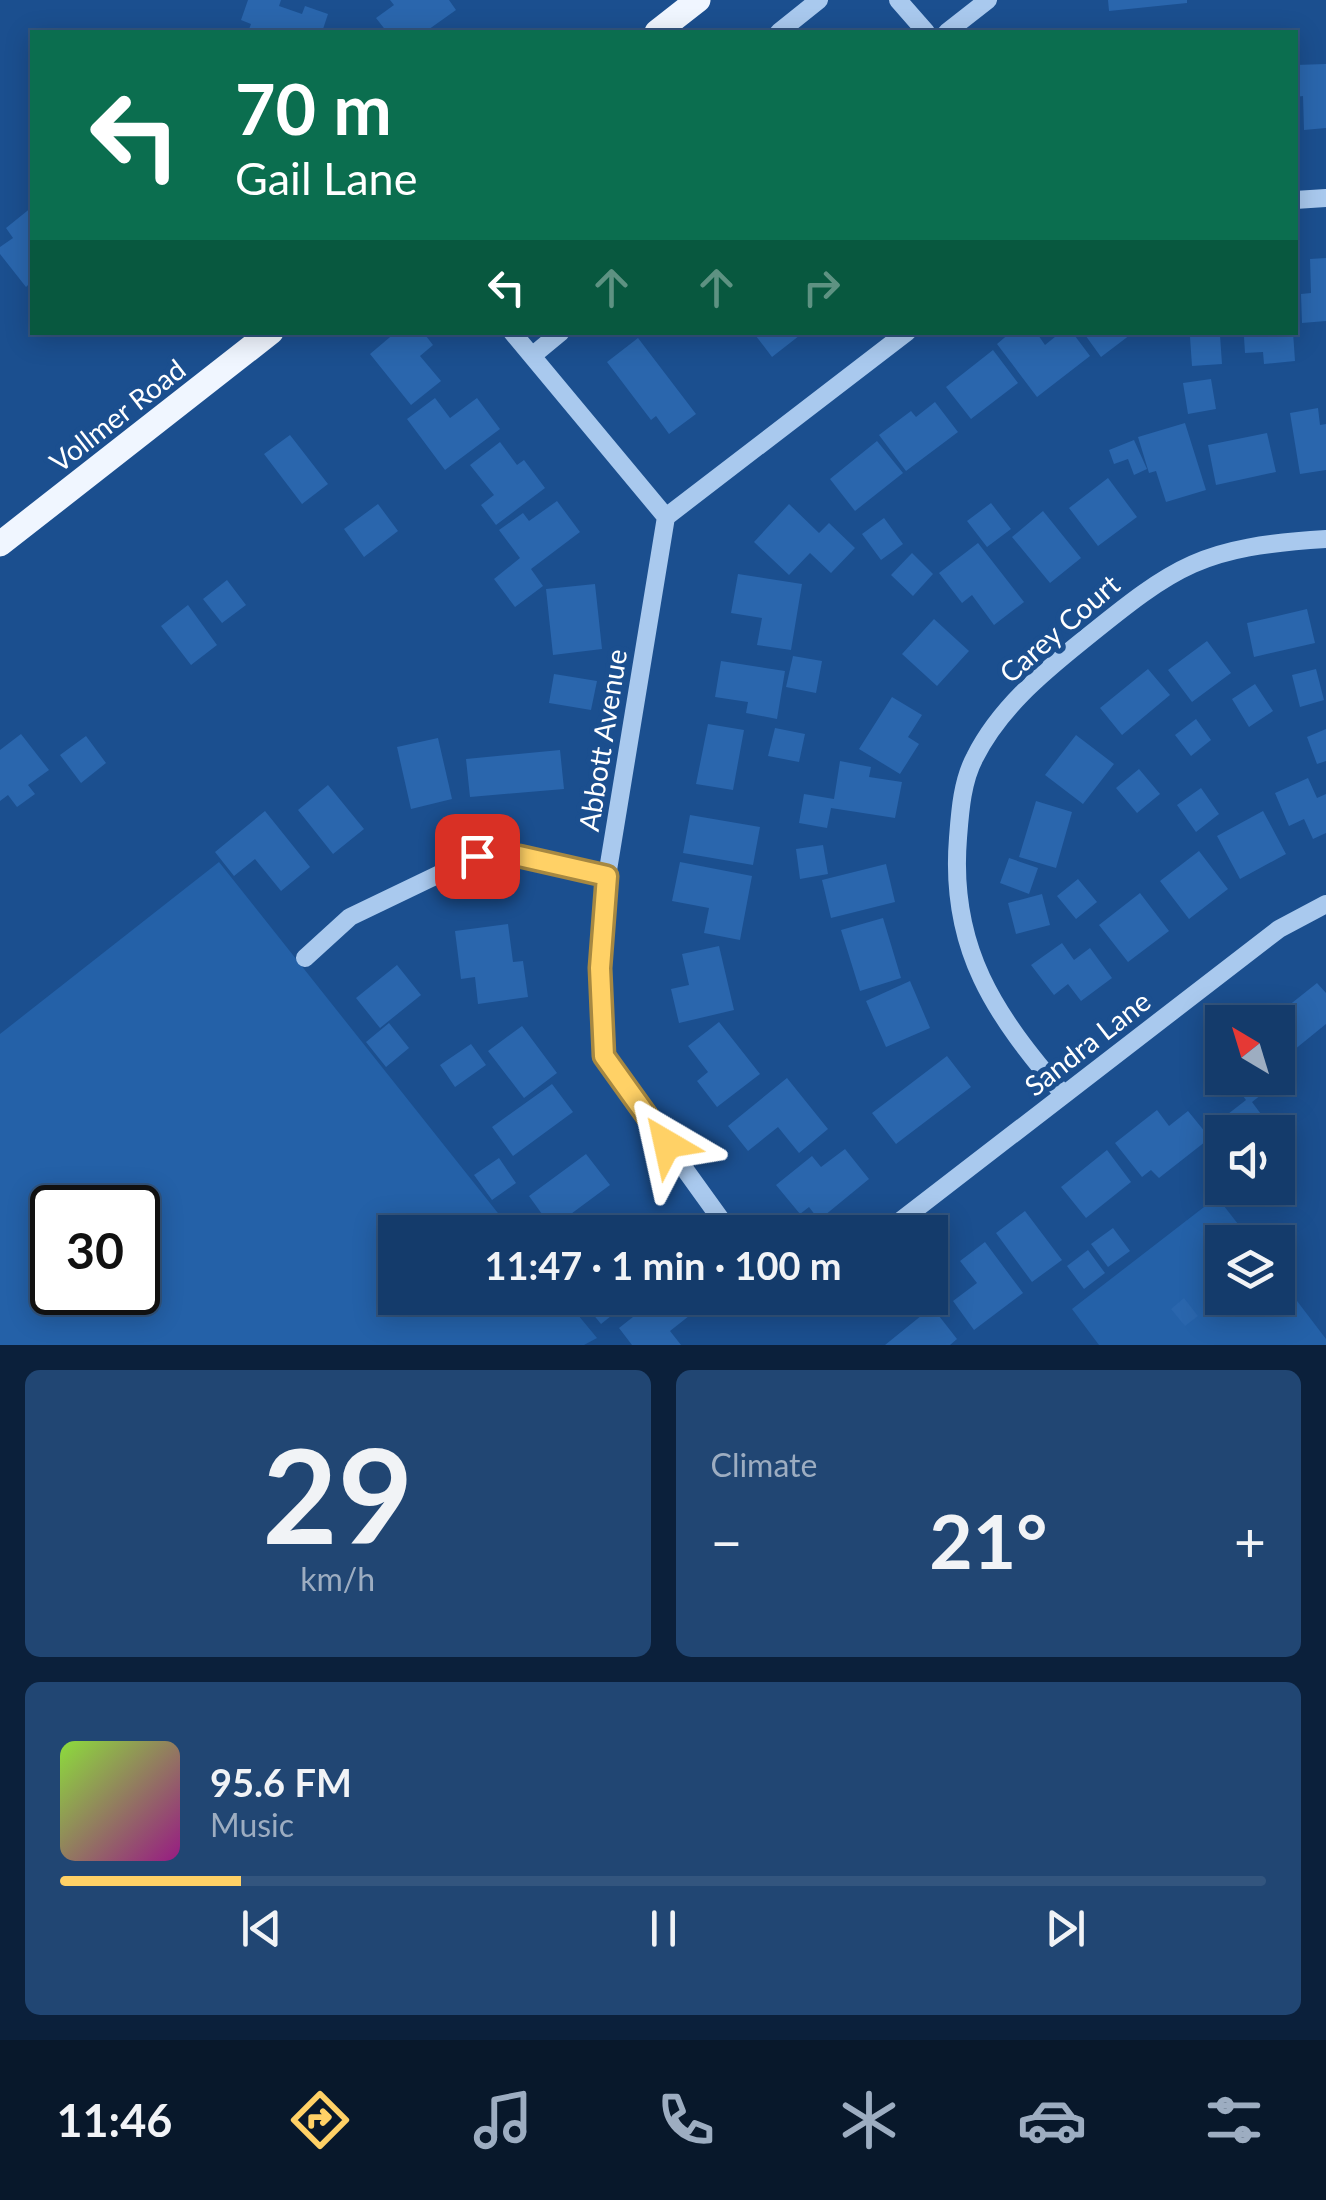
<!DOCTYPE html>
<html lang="en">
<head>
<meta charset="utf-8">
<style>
  :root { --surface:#143b6b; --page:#214673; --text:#f1f3f6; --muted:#9dadc1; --line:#33557e; --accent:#ffd166 }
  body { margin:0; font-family:Lato,sans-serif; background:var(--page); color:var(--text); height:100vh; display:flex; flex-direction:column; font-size:38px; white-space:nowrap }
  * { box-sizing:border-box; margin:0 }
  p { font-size:32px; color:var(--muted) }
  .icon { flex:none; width:55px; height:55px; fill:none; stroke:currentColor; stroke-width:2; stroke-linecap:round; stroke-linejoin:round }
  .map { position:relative; height:1345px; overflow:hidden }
  .panel { display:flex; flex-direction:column; gap:25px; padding:25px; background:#0b203b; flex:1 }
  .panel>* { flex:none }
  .banner { position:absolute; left:30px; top:30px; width:1268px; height:305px; border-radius:0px; box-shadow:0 5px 25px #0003,0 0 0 2px var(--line); background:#0b6e4f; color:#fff; overflow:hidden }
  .needle { width:65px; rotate:322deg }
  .tools { position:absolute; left:1205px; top:1005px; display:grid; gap:20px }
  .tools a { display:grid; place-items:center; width:90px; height:90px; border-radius:0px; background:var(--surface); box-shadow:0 5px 25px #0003,0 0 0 2px var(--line); font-size:50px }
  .speed { position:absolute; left:30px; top:1185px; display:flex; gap:20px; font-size:50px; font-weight:700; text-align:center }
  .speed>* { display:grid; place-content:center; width:130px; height:130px; border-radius:50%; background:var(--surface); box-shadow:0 5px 25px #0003,0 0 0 2px var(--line); line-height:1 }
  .speed .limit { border:5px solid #111; border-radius:15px; background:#fff; color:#111 }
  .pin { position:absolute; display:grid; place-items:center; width:85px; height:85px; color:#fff; margin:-42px; border-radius:20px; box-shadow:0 5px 15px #0006 }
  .me { position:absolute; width:110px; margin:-55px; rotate:324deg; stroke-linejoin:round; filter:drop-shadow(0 0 8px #0008) }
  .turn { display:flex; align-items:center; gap:35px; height:210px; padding:0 40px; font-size:45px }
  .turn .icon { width:130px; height:130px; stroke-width:2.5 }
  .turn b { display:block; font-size:70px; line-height:85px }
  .lanes { display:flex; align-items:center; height:95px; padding:0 40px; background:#0003; justify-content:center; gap:50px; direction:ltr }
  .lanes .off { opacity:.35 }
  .big { font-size:75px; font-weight:700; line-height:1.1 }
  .panel .widget { flex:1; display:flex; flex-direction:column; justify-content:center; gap:15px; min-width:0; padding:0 35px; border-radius:15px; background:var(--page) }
  .panel .dial { align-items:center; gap:0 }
  .dial b { font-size:130px; line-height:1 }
  .song { display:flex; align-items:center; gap:30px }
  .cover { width:120px; height:120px; border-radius:15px; background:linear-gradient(135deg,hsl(90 70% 55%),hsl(310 70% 35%)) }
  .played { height:10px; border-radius:5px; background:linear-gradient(90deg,var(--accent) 15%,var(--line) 15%) }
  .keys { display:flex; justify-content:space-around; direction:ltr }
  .heat { display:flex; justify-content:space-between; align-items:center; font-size:55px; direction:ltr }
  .panel .tiles { flex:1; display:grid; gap:25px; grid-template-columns:1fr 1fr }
  .widget:last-child { grid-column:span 2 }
  .trip { position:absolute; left:378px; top:1215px; width:570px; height:100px; border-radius:0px; background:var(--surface); box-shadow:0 5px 25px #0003,0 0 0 2px var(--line); font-weight:700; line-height:100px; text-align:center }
  .dock { display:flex; height:160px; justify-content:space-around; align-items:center; background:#08182b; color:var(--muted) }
  .dock .icon { width:70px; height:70px }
  .dock .current { color:var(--accent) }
  .dock b { font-size:45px; color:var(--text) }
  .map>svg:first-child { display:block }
  .green { fill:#2461a8; fill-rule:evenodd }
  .building { fill:#2a66ad }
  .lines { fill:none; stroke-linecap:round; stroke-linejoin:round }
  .minor { stroke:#a9c9ee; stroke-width:18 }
  .major { stroke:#f0f6ff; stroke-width:25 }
  .route-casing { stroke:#a68842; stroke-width:25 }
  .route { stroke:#ffd166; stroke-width:18 }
  .labels { text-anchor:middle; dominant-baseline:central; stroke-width:10; stroke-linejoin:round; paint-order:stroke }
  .street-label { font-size:28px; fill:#fff; stroke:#1b4f8f }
</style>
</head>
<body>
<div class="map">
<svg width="1326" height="1345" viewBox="0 0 1326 1345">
  <rect width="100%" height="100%" fill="#1b4f8f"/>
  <path class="green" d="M 219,862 L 513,1232 L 395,1232 L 395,1298 L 564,1298 L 597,1338 L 584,1345 L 0,1345 L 0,1034 ZM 52,1208 L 138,1208 L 138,1292 L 52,1292 Z
    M 1217,1197 L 1252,1242 L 1222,1242 L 1222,1298 L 1278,1298 L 1278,1276 L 1326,1339 L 1326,1345 L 1099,1345 L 1072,1309 Z"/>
  <path class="building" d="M 248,0 L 281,0 L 279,6 L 302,14 L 305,6 L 328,14 L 322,32 L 248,32 L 251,24 L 241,20 Z
    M 390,0 L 449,0 L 456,10 L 425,32 L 387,32 L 376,18 L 394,5 Z
    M 1108,0 L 1187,0 L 1187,3 L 1109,11 Z
    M 1326,64 L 1326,128 L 1304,130 L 1303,96 L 1295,97 L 1295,65 Z
    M 32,207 L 32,281 L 26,287 L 0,254 L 0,247 L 13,238 L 6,228 Z
    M 1326,258 L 1326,321 L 1302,323 L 1301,294 L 1311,293 L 1310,259 Z
    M 396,332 L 423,332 L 433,345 L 420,356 L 441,381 L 411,405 L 370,354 Z
    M 753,332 L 804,332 L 772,357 Z
    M 1011,332 L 1036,332 L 1045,345 L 1061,332 L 1072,332 L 1090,356 L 1037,397 L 997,344 Z
    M 1083,332 L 1128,332 L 1130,335 L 1101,357 Z
    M 1235,332 L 1293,332 L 1295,361 L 1264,364 L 1263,352 L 1245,353 L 1244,337 L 1236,337 Z
    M 1220,335 L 1222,364 L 1192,366 L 1190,337 Z
    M 638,338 L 696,414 L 669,434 L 656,416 L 651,420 L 607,362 Z
    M 993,350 L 1018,383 L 971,419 L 946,387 Z
    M 1211,379 L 1216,409 L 1188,414 L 1183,383 Z
    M 435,398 L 450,418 L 477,398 L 500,429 L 445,470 L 407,419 Z
    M 935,402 L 958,432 L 906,471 L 879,435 L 911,411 L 916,417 Z
    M 1318,408 L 1320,425 L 1326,424 L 1326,470 L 1300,474 L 1290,413 Z
    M 1185,423 L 1206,490 L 1166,502 L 1156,471 L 1149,473 L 1138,437 Z
    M 1267,433 L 1276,472 L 1216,485 L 1208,445 Z
    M 290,435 L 328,484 L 302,504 L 264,454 Z
    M 1134,440 L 1147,469 L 1134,475 L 1128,459 L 1114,464 L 1109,450 Z
    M 877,441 L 903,473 L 855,511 L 830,479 Z
    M 500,442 L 517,465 L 524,460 L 545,488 L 496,525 L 481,505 L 494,495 L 470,465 Z
    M 1108,478 L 1137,517 L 1098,546 L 1069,508 Z
    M 557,501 L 580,532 L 531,569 L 543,586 L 515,607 L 494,579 L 520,558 L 499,530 L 523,513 L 529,521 Z
    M 991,503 L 1011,529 L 987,547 L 967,521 Z
    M 378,504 L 398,531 L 364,557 L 344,529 Z
    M 789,504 L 819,533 L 829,523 L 855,548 L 831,573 L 810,553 L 789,575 L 754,542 Z
    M 1043,511 L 1081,558 L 1050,583 L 1012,537 Z
    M 884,518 L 903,544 L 881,560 L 862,534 Z
    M 978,543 L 1024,602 L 994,625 L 972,595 L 962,603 L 939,573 Z
    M 912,553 L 933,574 L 913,596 L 891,575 Z
    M 738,574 L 802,584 L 791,650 L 757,645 L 762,618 L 731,613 Z
    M 227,580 L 246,605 L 222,623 L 203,599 Z
    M 595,584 L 602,649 L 553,655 L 546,589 Z
    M 188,605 L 217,645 L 191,665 L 161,626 Z
    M 1307,609 L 1315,643 L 1254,657 L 1247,623 Z
    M 934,619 L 969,651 L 937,686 L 902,654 Z
    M 1207,641 L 1231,673 L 1192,702 L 1168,670 Z
    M 793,656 L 822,661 L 816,693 L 786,687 Z
    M 721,661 L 785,671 L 777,719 L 746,713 L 748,702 L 715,697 Z
    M 1148,669 L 1170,695 L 1122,735 L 1100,708 Z
    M 1316,669 L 1324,700 L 1300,707 L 1292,675 Z
    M 554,674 L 597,681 L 591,710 L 549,703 Z
    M 1255,684 L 1273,711 L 1249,727 L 1232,699 Z
    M 892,697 L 922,715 L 908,737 L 919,744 L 900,774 L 859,749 Z
    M 1196,719 L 1211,740 L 1191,756 L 1175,735 Z
    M 708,724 L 744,730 L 733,790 L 696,784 Z
    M 775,728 L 805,734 L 799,762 L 768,756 Z
    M 1326,729 L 1326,761 L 1317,764 L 1307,737 Z
    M 21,734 L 49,770 L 28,785 L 35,794 L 17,807 L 8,795 L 0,801 L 0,750 Z
    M 1076,735 L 1114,764 L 1083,804 L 1045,775 Z
    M 86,736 L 106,763 L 81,783 L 60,755 Z
    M 438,738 L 452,799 L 411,809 L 397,747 Z
    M 560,750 L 564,789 L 470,797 L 466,759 Z
    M 840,761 L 871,767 L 869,777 L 902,782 L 895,818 L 831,808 L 827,828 L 799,823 L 804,794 L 834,799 Z
    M 1139,769 L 1160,794 L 1137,813 L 1116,788 Z
    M 1308,778 L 1317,798 L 1326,794 L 1326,833 L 1313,839 L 1304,819 L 1289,826 L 1275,793 Z
    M 328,785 L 364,829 L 333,854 L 298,810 Z
    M 1201,788 L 1219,814 L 1196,832 L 1177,805 Z
    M 1036,801 L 1072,812 L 1056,868 L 1019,857 Z
    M 265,811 L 310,867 L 281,891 L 255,859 L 234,876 L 215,852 Z
    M 1263,811 L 1286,854 L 1240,879 L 1217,836 Z
    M 690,815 L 760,827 L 753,865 L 683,853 Z
    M 823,845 L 828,874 L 800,879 L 796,849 Z
    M 1199,851 L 1228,889 L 1189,919 L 1160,881 Z
    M 1009,858 L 1038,868 L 1029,894 L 1000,883 Z
    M 680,862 L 752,876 L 740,940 L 704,933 L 709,908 L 672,901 Z
    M 886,864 L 895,902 L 831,918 L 822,880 Z
    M 1078,879 L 1097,902 L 1076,919 L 1057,896 Z
    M 1140,893 L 1169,931 L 1128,962 L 1099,925 Z
    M 1042,894 L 1050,925 L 1016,934 L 1008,903 Z
    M 883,918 L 901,978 L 860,991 L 841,930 Z
    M 508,924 L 513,962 L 523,961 L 528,997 L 478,1004 L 475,977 L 461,979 L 455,931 Z
    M 1062,943 L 1074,960 L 1090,948 L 1112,978 L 1081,1001 L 1068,984 L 1054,995 L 1031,965 Z
    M 719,946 L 734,1010 L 679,1023 L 671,989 L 689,985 L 682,954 Z
    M 397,965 L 421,995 L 380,1028 L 356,998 Z
    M 910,981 L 930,1028 L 886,1047 L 866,1001 Z
    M 1317,983 L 1326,993 L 1326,1024 L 1294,1050 L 1278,1022 L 1268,1022 Z
    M 719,1022 L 760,1074 L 717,1107 L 697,1081 L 708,1072 L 688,1046 Z
    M 389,1023 L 409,1048 L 386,1067 L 366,1042 Z
    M 522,1026 L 557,1073 L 524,1098 L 488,1051 Z
    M 471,1044 L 486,1065 L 455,1087 L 440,1065 Z
    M 1278,1055 L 1291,1072 L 1252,1102 L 1272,1129 L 1228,1132 L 1219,1121 L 1246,1100 L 1229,1078 L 1278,1078 Z
    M 947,1056 L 971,1087 L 896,1144 L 872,1113 Z
    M 787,1078 L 828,1129 L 799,1153 L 778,1127 L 748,1151 L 728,1126 Z
    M 552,1084 L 573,1112 L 513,1156 L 492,1127 Z
    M 1157,1110 L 1169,1126 L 1188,1111 L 1210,1138 L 1159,1178 L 1151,1170 L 1142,1177 L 1115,1143 Z
    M 845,1149 L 869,1179 L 819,1220 L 809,1207 L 800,1214 L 776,1185 L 812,1156 L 821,1167 Z
    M 1107,1150 L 1131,1182 L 1086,1218 L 1061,1187 Z
    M 586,1154 L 610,1185 L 552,1228 L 529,1196 Z
    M 499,1158 L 516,1183 L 492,1200 L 474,1175 Z
    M 1025,1211 L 1062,1260 L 1032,1282 L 996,1233 Z
    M 631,1213 L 647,1232 L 606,1232 Z
    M 1113,1228 L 1130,1251 L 1108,1267 L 1091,1244 Z
    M 985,1242 L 1023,1293 L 974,1330 L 953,1301 L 977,1283 L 960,1261 Z
    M 1088,1250 L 1105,1273 L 1084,1289 L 1067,1266 Z
    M 589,1298 L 620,1298 L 626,1304 L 601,1324 L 583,1302 Z
    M 657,1298 L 674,1298 L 689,1316 L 670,1331 L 681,1345 L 632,1345 L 619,1328 Z
    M 1184,1298 L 1198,1316 L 1185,1326 L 1171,1309 Z
    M 932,1307 L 957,1339 L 950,1345 L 885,1345 Z"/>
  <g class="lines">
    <path class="minor" d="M 898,0 L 926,32
      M 779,32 L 819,0
      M 947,32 L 988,0
      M 1295,200 L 1326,198
      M 512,332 L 666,517 L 607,876 L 600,967 L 604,1057 L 730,1232
      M 532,356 L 561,332
      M 666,517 L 907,332
      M 305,958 L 350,917 L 477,856 L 519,855 L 607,876
      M 1064,1095 C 995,1015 949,949 958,838 C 960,812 962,781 975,757 C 999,709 1041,674 1082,641 C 1177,564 1201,547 1326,539
      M 886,1232 L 1279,929 L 1326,904"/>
    <path class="major" d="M 657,32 L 698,0
      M 0,544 L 271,332"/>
  </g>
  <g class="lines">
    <defs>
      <path id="route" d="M 477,856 L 519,856 L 607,876 L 600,968 L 604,1056 L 667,1144"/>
    </defs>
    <use href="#route" class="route-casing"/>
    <use href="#route" class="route"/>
  </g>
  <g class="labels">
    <g class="street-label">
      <text transform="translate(117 415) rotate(-38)">Vollmer Road</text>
      <text transform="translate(1059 628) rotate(-41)">Carey Court</text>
      <text transform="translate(602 740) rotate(-81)">Abbott Avenue</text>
      <text transform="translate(1087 1043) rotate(-38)">Sandra Lane</text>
    </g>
  </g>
</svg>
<div class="tools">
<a><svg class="needle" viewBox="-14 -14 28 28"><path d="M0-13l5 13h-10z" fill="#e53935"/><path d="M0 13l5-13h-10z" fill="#9dadc1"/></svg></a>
<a><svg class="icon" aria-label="sound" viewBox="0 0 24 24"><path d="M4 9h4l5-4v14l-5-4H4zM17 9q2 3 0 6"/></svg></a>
<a><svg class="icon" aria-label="layers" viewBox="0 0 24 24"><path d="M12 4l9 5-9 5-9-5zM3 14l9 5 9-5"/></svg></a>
</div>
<div class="speed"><div class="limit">30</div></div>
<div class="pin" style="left:477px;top:856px;background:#d93025"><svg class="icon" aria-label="arrive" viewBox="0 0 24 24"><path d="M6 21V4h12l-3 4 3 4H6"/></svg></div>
<svg class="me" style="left:667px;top:1144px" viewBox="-20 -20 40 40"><path d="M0-17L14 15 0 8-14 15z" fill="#ffd166" stroke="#fff" stroke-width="4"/></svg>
<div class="trip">11:47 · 1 min · 100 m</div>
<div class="banner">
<div class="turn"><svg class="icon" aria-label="left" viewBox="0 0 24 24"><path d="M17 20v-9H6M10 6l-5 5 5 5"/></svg><div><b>70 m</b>Gail Lane</div></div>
<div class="lanes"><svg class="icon" aria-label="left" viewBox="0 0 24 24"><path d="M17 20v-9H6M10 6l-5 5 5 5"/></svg><svg class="icon off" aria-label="ahead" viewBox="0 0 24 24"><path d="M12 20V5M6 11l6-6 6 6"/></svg><svg class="icon off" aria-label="ahead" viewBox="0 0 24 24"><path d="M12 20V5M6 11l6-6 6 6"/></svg><svg class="icon off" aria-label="right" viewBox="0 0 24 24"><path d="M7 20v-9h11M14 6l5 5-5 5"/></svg></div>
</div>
</div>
<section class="panel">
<div class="tiles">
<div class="widget dial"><b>29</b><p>km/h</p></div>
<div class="widget"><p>Climate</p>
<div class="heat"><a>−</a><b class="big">21°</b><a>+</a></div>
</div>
<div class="widget">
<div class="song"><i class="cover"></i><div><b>95.6 FM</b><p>Music</p></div></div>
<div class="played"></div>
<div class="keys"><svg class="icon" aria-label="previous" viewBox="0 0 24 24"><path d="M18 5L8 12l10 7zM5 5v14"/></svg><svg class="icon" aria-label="pause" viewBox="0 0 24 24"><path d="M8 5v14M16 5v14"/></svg><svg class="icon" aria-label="next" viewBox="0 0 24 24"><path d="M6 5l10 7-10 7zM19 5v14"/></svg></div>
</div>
</div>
</section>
<nav class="dock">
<b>11:46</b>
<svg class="icon current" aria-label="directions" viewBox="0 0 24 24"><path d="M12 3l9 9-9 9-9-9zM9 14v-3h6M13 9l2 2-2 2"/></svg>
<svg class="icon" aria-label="music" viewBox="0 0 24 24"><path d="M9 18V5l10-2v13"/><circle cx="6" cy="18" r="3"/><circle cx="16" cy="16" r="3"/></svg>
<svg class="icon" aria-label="phone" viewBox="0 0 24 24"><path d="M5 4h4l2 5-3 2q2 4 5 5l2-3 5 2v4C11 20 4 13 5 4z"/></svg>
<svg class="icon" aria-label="climate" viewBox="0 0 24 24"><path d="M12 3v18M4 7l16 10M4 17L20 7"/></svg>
<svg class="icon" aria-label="car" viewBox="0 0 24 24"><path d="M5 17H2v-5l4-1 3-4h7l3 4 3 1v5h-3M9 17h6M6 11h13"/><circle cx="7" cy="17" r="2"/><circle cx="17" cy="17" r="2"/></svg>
<svg class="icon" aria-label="filters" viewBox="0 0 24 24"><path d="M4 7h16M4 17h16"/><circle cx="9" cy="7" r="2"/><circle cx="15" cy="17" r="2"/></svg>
</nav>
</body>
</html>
